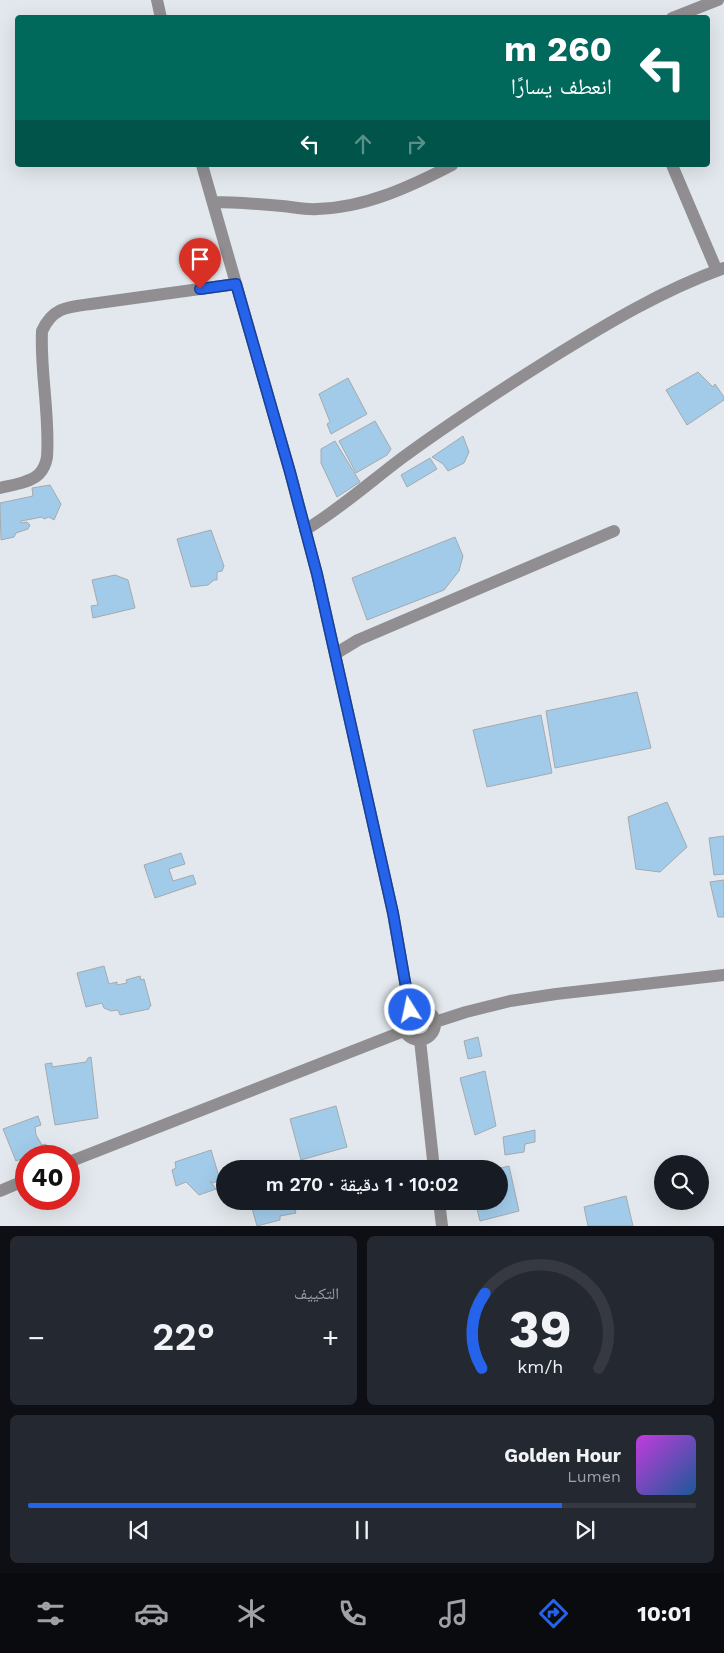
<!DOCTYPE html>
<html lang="ar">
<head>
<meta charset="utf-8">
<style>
  :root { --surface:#171b24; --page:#242831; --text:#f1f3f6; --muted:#9ea1a6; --line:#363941; --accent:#2563eb }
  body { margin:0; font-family:"Work Sans","Noto Naskh Arabic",sans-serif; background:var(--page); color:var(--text); direction:rtl; height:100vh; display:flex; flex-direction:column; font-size:19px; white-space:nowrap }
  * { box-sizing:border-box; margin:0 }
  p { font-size:16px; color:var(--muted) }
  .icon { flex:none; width:28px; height:28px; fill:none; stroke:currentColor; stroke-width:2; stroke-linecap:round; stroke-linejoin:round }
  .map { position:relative; height:1226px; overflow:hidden; direction:ltr }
  .details { display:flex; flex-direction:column; gap:10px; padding:10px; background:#0d0f14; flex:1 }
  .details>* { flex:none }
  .top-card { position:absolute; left:15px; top:15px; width:695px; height:152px; border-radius:5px; box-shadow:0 5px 20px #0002; direction:rtl; background:#00695c; color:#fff; overflow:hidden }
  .controls { position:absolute; left:654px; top:1155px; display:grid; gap:10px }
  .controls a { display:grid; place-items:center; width:55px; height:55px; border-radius:50%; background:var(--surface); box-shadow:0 5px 20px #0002; font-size:25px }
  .speed { position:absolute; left:15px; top:1145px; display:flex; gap:10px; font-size:25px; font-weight:700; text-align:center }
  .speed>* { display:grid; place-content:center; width:65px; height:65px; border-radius:50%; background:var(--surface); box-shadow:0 5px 20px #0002; line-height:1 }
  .speed .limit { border:8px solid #d22; background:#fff; color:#111 }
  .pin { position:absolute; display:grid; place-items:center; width:42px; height:42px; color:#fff; margin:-51px -21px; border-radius:50% 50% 50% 0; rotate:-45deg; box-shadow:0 0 5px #0007 }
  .pin .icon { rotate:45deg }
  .me { position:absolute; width:55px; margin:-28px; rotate:350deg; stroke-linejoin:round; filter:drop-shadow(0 0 4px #0008) }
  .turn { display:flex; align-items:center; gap:18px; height:105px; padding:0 15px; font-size:22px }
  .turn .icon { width:65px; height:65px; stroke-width:2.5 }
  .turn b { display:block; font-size:35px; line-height:42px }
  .lanes { display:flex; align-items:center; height:48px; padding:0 15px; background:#0003; justify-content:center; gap:25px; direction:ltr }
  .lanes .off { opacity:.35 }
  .big { font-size:38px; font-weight:600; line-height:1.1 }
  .details .tile { flex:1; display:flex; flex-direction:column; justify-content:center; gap:8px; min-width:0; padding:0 18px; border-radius:8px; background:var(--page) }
  .details .dial { align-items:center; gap:0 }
  .dial svg { height:130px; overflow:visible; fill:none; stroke:var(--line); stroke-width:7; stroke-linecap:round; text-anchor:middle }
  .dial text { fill:var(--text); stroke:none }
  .song { display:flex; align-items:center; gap:15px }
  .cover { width:60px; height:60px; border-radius:8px; background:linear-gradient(135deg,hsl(290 70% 55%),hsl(210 70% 35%)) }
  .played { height:5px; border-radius:2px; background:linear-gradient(90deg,var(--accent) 80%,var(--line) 80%) }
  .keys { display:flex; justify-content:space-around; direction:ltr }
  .heat { display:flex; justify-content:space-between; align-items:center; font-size:28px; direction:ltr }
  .details .tiles { flex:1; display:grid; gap:10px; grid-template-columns:1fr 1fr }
  .tile:last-child { grid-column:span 2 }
  .trip { position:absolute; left:216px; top:1160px; width:292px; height:50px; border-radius:25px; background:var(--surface); box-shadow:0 5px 20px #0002; font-weight:600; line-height:50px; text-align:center; direction:rtl }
  .menu { display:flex; height:80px; justify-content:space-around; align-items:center; background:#090b0e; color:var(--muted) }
  .menu .icon { width:35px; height:35px }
  .menu .active { color:var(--accent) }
  .menu b { font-size:22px; color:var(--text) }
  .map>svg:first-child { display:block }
  .building { fill:#a2cbe9; stroke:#a4aaae }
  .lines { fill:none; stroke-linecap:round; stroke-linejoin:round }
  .minor { stroke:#908e90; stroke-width:12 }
  .route-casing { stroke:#184099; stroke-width:12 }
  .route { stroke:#2563eb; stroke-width:9 }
</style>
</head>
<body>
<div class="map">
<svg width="724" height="1226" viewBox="0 0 724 1226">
  <rect width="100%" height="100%" fill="#e2e8ed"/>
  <path class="building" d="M 698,372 L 713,387 L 715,384 L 724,397 L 724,400 L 687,425 L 666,390 Z
    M 348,378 L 367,414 L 331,434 L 327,424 L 330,422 L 319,394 Z
    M 375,421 L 391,449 L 387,455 L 356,473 L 339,441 Z
    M 463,436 L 469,452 L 464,463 L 448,471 L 443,464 L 432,457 Z
    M 335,441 L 360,482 L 337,497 L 321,463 L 321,449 Z
    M 430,458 L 437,469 L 407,487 L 401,475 Z
    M 50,485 L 61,504 L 54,520 L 49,517 L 44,519 L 42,517 L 21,521 L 21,523 L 27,522 L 30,525 L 28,529 L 16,533 L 14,537 L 1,540 L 0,503 L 33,496 L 32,488 Z
    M 211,530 L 224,566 L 222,571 L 217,572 L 217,580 L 214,580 L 208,585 L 191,587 L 177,539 Z
    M 455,537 L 463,556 L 459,571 L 444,590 L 367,620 L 352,578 Z
    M 115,575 L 128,580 L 135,608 L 93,618 L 91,606 L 98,605 L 92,580 Z
    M 637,692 L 651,748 L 555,768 L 546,711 Z
    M 541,715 L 552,773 L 487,787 L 473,730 Z
    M 667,802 L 687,847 L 660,872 L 636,869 L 628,817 Z
    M 724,836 L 724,874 L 714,875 L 709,838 Z
    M 181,853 L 185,864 L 169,869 L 173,881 L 193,875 L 196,884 L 155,898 L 144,865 Z
    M 724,880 L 724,917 L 718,917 L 710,882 Z
    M 104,966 L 109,984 L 117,982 L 117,985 L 127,983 L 126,980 L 140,976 L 141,980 L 144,979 L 151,1006 L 149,1007 L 149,1009 L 120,1015 L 118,1010 L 111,1011 L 104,1008 L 102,1003 L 86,1007 L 77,973 Z
    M 478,1037 L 482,1056 L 468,1059 L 464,1041 Z
    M 91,1057 L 98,1118 L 55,1125 L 45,1064 L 52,1063 L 52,1067 L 86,1062 L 88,1058 Z
    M 485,1071 L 496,1126 L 475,1135 L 460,1078 Z
    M 336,1106 L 347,1147 L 301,1160 L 290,1119 Z
    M 38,1116 L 41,1125 L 35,1127 L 36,1135 L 42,1145 L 46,1144 L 47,1149 L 16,1161 L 3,1129 Z
    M 535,1130 L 535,1142 L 525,1144 L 524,1152 L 505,1155 L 503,1137 Z
    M 211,1150 L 220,1180 L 213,1183 L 210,1181 L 216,1189 L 199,1195 L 186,1182 L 176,1186 L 172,1170 L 176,1168 L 175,1162 Z
    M 509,1166 L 519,1211 L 480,1221 L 475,1201 L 500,1201 L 500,1169 L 497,1169 Z
    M 626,1196 L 633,1226 L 588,1226 L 584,1207 Z
    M 250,1201 L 292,1201 L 296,1213 L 280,1216 L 280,1220 L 257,1226 Z"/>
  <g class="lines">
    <path class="minor" d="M 157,0 L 161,18
      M 672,18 L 718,0
      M 202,165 L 290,472 L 317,574 L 393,913 L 410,1011
      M 672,165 L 717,271
      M 213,202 C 236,202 259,204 282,206 C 294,207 306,210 317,209 C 364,208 410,187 452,165
      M 0,488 C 12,485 30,483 39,474 C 44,469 46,463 47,457 C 50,415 40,372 42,331 C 53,307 68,307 91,304 L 236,284
      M 305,530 C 340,509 370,482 402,458 C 451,422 502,389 553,357 C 608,323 663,290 724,268
      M 335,654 L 358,640 L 614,531
      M403 1024a16 16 0 1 1 32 0a16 16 0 1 1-32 0Z
      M 435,1022 L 466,1012 L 510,1001 L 556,994 L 724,975
      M 420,1040 L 434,1169
      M 69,1162 L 404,1031
      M 0,1191 L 26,1180
      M 439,1201 L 442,1226"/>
  </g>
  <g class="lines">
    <defs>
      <path id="route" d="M 200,289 L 236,284 L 290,472 L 317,574 L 393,913 L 410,1010"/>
    </defs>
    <use href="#route" class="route-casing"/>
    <use href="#route" class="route"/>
  </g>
</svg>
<div class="controls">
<a><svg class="icon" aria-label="search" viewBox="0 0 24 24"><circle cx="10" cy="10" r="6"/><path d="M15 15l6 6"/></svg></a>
</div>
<div class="speed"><div class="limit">40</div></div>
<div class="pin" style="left:200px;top:289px;background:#d93025"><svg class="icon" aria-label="arrive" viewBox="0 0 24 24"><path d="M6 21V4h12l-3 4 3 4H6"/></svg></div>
<svg class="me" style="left:410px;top:1010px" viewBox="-20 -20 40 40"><circle r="17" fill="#2563eb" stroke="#fff" stroke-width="3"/><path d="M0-11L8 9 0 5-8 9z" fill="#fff"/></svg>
<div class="trip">10:02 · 1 دقيقة · 270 m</div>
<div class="top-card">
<div class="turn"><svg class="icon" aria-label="left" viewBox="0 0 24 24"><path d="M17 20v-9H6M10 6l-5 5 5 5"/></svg><div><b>260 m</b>انعطف يسارًا</div></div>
<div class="lanes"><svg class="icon" aria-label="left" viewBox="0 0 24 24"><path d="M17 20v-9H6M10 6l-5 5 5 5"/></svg><svg class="icon off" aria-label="ahead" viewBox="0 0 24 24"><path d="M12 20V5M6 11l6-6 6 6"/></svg><svg class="icon off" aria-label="right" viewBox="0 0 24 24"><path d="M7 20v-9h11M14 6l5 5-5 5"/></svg></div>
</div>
</div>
<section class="details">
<div class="tiles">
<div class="tile dial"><svg viewBox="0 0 100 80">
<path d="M14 69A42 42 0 1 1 86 69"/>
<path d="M14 69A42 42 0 0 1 16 23" stroke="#2563eb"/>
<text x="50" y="56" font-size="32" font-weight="700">39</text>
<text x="50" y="72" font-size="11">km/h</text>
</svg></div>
<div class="tile"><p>التكييف</p>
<div class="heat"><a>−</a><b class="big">22°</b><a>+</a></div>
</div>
<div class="tile">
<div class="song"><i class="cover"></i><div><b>Golden Hour</b><p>Lumen</p></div></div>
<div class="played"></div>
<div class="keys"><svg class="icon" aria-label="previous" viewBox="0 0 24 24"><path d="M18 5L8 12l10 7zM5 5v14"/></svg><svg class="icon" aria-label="pause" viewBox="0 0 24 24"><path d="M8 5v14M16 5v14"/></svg><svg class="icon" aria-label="next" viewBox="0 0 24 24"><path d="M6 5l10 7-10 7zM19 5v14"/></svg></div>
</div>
</div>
</section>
<nav class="menu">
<b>10:01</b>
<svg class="icon active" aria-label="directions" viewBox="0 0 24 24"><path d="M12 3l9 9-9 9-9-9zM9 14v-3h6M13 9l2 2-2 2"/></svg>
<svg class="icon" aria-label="music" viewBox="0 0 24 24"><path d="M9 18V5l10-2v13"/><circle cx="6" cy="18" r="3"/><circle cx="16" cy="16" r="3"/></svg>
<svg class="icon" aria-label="phone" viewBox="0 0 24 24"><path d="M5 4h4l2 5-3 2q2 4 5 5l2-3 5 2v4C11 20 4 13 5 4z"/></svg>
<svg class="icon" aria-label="climate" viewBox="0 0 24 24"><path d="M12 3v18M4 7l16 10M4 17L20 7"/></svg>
<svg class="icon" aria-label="car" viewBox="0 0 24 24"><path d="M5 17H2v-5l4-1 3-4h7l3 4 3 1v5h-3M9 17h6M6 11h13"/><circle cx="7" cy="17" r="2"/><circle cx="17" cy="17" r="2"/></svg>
<svg class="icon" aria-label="filters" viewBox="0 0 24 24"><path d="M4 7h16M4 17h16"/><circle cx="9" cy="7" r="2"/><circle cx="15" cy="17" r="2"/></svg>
</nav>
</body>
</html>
